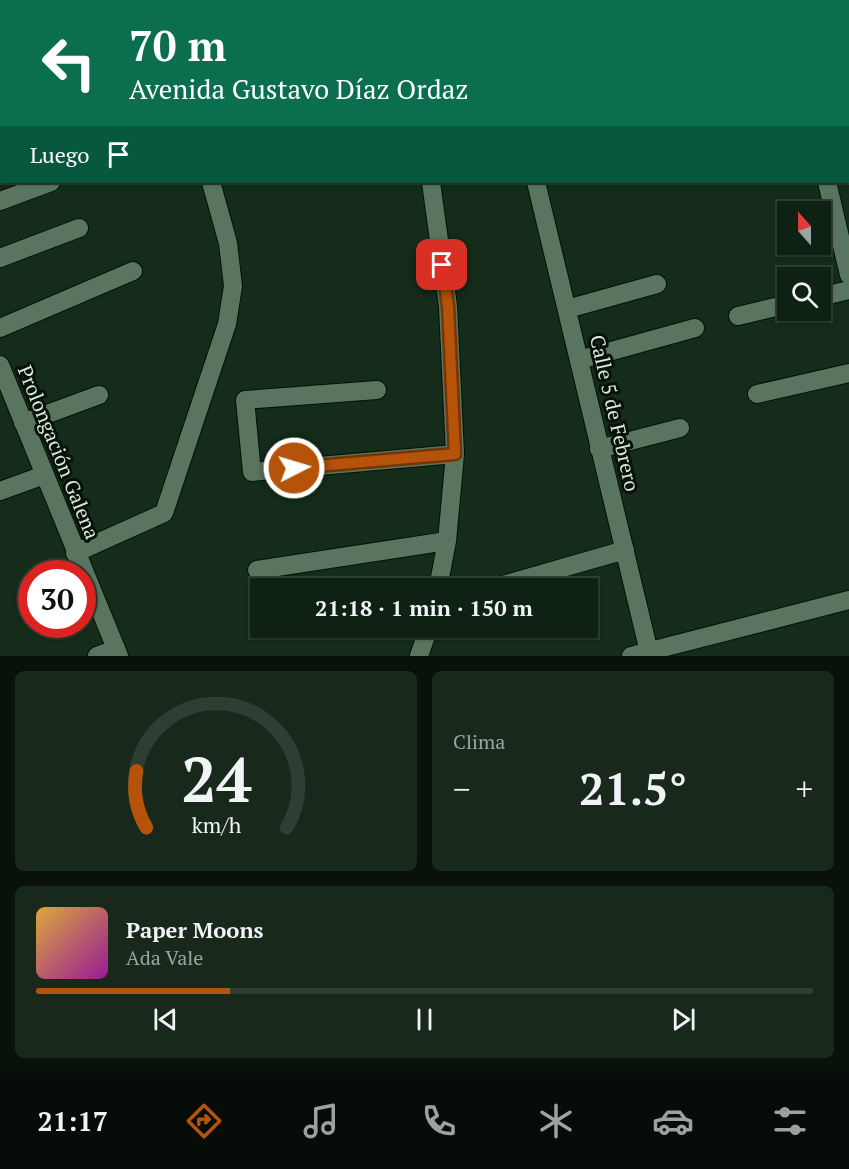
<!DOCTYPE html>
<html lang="es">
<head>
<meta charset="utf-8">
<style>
  :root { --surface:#0f2113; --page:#18291c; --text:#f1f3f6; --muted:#9ba3a0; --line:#2f3e33; --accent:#b45309 }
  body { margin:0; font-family:"PT Serif",serif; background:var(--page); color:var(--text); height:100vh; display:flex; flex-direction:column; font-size:22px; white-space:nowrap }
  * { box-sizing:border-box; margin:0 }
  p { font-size:20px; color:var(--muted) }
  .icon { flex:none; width:33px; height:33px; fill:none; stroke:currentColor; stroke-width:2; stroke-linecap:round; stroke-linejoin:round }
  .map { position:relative; height:656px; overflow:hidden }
  .panel { display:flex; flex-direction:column; gap:15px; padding:15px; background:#08120a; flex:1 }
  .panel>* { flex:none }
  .banner { position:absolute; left:0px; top:0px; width:849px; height:183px; box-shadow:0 2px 4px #0004,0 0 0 2px var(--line); background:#0b6e4f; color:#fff; overflow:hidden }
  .needle { width:39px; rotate:339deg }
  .controls { position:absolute; left:777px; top:201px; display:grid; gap:12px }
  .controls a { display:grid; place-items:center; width:54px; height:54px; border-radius:0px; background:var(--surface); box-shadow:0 2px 4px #0004,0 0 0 2px var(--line); font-size:30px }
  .speed { position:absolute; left:18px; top:560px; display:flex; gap:12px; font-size:30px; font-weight:700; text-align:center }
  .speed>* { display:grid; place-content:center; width:78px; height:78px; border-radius:50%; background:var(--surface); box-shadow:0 2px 4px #0004,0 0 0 2px var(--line); line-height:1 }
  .speed .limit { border:9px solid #d22; background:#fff; color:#111 }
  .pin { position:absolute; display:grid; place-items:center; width:51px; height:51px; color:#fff; margin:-26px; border-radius:12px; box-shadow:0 3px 9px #0006 }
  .me { position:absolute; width:66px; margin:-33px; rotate:85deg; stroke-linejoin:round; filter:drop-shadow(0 0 4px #0008) }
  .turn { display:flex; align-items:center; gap:21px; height:126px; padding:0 30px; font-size:27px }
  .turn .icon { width:78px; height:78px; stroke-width:2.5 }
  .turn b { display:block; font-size:42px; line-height:51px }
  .then { display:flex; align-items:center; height:57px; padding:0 30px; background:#0003; gap:12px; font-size:22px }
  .big { font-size:45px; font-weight:700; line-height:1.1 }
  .panel .widget { flex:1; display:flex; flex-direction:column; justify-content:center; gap:9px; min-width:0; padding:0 21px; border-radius:9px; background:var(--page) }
  .panel .dial { align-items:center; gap:0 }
  .dial svg { height:156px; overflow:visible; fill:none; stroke:var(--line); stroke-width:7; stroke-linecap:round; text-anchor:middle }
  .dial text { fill:var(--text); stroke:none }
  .song { display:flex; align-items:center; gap:18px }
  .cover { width:72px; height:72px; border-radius:9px; background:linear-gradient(135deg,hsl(40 70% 55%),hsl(300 70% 35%)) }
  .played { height:6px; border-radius:3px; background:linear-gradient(90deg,var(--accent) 25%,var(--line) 25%) }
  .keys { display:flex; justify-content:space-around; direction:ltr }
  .heat { display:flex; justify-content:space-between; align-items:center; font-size:33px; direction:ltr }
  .panel .tiles { flex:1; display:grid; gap:15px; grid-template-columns:1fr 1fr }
  .widget:last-child { grid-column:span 2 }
  .trip { position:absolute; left:250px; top:578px; width:348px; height:60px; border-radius:0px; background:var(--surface); box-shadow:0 2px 4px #0004,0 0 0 2px var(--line); font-weight:700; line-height:60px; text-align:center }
  .tabs { display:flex; height:96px; justify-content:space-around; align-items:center; background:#060d08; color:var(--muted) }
  .tabs .icon { width:42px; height:42px }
  .tabs .current { color:var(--accent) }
  .tabs b { font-size:27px; color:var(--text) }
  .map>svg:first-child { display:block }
  .green { fill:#0e5426 }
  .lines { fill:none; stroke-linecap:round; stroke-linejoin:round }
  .minor-casing { stroke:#001404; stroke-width:20 }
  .minor { stroke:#5a755f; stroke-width:18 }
  .route-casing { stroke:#753606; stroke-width:15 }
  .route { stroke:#b45309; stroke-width:10 }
  .labels { text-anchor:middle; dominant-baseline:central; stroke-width:6; stroke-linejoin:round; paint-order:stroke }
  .street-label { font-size:20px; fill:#dbeadd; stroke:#071109 }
</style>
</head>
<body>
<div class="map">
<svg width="849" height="656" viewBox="0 0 849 656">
  <rect width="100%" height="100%" fill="#142c19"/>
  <path class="green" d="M 0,0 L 56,1 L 2,2 L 0,111 Z"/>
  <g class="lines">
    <defs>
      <path id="minor" d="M 68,0 L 69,2
        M 397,0 L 397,2
        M 414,0 L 414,2
        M 556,0 L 556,2
        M 785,0 L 786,2
        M 820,0 L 821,2
        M 106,2 L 113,0
        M 848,41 L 849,41
        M 848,117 L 849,124
        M 0,142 L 2,141
        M 431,182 L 448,306 L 455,454 L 447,541 L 438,588
        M 536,182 L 650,656
        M 827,182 L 849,275
        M 0,201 L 51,182
        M 0,258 L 79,228
        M 820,297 L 849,290
        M 567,309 L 657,284
        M 738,316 L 788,304
        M 0,328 L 133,271
        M 579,360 L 695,328
        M 0,365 L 119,656
        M 377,390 L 245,400 L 252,472 L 455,454
        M 757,394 L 849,373
        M 23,423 L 99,395
        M 599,449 L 680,428
        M 0,491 L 44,475
        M 75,553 L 164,513 L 227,324 L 233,286 L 228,243 L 211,182
        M 257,570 L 447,541
        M 503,585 L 625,550
        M 97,656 L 116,649
        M 419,656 L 429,627
        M 631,656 L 849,600"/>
    </defs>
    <use href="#minor" class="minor-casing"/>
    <use href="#minor" class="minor"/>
  </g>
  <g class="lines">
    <defs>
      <path id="route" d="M 294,468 L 455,454 L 448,306 L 442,265"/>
    </defs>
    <use href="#route" class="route-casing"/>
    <use href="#route" class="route"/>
  </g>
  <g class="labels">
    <g class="street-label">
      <text transform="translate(615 413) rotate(77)">Calle 5 de Febrero</text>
      <text transform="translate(59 452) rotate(68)">Prolongación Galena</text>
    </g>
  </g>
</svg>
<div class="controls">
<a><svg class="needle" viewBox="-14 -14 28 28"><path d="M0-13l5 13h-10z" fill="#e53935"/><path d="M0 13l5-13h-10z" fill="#9ba3a0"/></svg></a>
<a><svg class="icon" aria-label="search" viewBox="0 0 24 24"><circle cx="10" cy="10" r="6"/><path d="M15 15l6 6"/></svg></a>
</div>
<div class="speed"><div class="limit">30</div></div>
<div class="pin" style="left:442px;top:265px;background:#d93025"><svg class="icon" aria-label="arrive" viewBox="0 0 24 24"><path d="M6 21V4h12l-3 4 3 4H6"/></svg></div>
<svg class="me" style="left:294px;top:468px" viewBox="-20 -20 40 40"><circle r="17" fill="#b45309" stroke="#fff" stroke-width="3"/><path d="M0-11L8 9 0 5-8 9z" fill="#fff"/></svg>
<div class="trip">21:18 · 1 min · 150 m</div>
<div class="banner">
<div class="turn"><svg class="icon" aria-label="left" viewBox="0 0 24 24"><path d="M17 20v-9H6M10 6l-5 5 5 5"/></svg><div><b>70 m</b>Avenida Gustavo Díaz Ordaz</div></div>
<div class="then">Luego<svg class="icon" aria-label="arrive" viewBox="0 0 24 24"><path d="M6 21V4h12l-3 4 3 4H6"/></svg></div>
</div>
</div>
<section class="panel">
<div class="tiles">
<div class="widget dial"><svg viewBox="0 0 100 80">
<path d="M14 69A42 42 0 1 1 86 69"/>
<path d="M14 69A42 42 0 0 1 9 40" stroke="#b45309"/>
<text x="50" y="56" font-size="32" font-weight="700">24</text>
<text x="50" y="72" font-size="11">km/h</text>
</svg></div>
<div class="widget"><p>Clima</p>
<div class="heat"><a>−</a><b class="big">21.5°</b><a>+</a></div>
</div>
<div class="widget">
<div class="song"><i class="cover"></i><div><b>Paper Moons</b><p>Ada Vale</p></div></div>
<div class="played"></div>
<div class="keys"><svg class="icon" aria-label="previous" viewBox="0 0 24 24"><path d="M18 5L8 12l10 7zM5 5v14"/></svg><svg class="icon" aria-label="pause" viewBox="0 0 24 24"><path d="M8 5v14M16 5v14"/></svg><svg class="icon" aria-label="next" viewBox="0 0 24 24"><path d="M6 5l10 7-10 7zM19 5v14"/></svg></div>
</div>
</div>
</section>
<nav class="tabs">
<b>21:17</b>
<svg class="icon current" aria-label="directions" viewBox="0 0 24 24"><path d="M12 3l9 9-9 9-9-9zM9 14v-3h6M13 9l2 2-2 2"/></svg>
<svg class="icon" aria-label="music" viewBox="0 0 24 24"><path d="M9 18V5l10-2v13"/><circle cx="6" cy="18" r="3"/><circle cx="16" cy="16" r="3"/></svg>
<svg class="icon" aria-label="phone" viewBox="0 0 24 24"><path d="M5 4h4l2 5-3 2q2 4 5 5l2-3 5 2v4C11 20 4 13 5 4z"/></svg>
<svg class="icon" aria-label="climate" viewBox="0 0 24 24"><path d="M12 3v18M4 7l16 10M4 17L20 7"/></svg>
<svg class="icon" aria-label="car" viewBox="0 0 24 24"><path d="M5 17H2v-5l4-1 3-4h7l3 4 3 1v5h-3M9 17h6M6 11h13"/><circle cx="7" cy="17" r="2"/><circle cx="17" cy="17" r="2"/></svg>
<svg class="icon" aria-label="filters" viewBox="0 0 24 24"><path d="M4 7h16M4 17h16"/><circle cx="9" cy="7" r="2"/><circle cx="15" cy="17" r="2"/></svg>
</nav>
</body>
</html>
